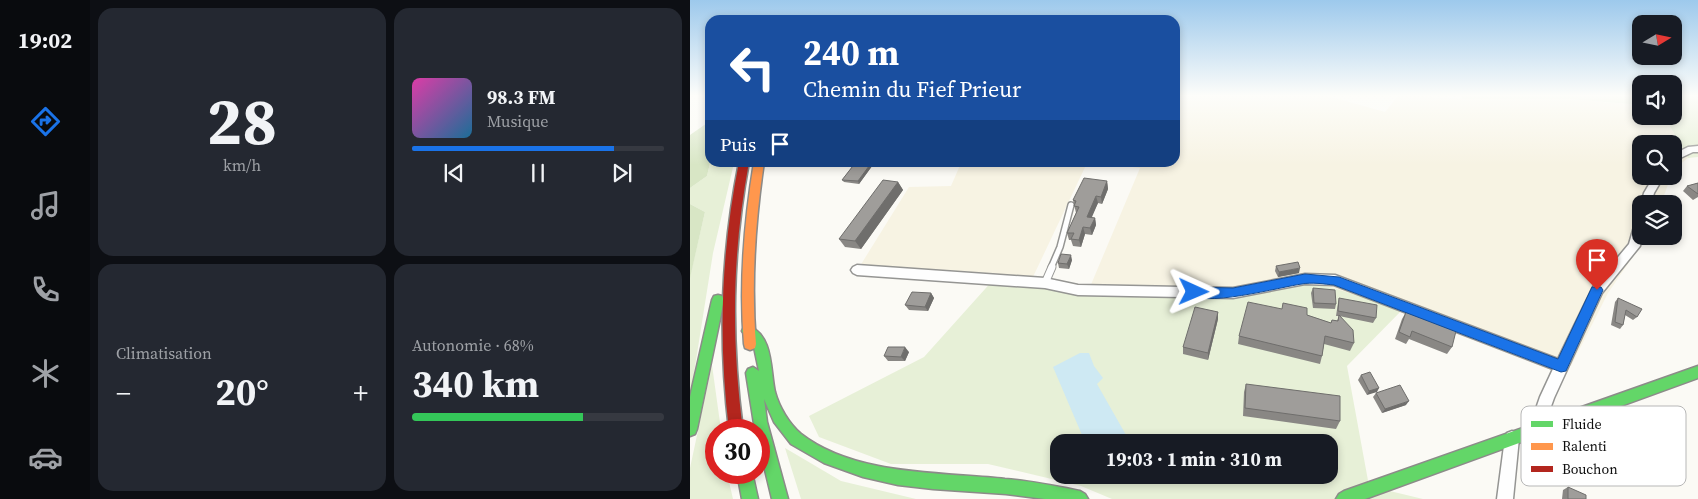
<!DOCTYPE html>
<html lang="fr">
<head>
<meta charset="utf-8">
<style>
  :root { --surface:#171b24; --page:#242831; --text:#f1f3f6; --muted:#9ea1a6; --line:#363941; --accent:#1a73e8 }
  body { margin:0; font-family:"Source Serif 4",serif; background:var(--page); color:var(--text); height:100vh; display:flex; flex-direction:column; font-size:19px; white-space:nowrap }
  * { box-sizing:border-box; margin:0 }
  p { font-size:16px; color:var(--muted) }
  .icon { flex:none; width:28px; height:28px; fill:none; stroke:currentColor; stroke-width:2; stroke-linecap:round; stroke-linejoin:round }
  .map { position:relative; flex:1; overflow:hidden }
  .details { display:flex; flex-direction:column; gap:8px; padding:8px; background:#0d0f14; width:600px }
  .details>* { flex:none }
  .top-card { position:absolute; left:15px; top:15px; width:475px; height:152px; border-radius:15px; box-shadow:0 2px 8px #0003; background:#1a4fa0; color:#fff; overflow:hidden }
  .needle { width:32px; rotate:80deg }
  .fabs { position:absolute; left:942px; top:15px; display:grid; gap:10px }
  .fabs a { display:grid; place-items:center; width:50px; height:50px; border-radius:10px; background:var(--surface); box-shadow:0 2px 8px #0003; font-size:25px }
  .speed { position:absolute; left:15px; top:419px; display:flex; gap:10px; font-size:25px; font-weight:700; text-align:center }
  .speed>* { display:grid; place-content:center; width:65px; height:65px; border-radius:50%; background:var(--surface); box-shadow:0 2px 8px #0003; line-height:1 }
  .speed .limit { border:8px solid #d22; background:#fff; color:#111 }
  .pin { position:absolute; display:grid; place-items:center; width:42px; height:42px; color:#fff; margin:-51px -21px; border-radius:50% 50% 50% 0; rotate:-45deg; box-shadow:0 0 5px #0007 }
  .pin .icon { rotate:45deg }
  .me { position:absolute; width:55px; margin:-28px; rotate:91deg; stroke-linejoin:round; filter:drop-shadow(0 0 4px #0008) }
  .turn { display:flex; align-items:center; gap:18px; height:105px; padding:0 15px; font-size:22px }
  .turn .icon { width:65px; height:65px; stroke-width:2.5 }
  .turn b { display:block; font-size:35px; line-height:42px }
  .then { display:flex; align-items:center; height:48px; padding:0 15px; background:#0003; gap:10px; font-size:19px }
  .big { font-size:38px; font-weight:700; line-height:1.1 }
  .details .widget { flex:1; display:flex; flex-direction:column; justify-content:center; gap:8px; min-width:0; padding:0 18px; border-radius:15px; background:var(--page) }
  .details .dial { align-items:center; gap:0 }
  .dial b { font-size:65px; line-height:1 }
  .song { display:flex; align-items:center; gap:15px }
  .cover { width:60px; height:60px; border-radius:8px; background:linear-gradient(135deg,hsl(320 70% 55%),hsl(200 70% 35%)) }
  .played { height:5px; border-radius:2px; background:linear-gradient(90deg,var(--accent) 80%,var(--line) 80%) }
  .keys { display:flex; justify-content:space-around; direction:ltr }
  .heat { display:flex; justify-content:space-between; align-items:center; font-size:28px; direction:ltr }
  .charge { height:8px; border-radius:4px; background:linear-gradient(90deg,#34c759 68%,var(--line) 0) }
  .details .tiles { flex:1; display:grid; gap:8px; grid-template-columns:repeat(2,1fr) }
  .trip { position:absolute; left:360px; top:434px; width:288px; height:50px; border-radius:15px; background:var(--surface); box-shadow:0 2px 8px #0003; font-weight:700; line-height:50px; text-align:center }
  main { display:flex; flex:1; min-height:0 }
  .tab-bar { display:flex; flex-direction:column; width:90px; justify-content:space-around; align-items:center; background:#090b0e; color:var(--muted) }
  .tab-bar .icon { width:35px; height:35px }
  .tab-bar .on { color:var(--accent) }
  .tab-bar b { font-size:22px; color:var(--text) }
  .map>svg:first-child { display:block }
  .farmland { fill:#f7f3e3 }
  .green { fill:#e7f0d7; fill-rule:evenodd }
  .forest { fill:#d8e6c5 }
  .water { fill:#cee9f3 }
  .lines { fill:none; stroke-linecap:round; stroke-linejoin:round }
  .lane-far1-casing { stroke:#959593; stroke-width:8 }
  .lane-casing { stroke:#959593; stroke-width:9 }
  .street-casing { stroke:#959593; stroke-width:3 }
  .fast-casing { stroke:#8c8b89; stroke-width:3 }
  .slow-casing { stroke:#8c8b89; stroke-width:3 }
  .jam-casing { stroke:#8c8b89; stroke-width:3 }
  .lane-far1 { stroke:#fefefe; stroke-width:5 }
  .lane { stroke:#fefefe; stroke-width:7 }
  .street { fill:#fefefe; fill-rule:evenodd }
  .fast { fill:#63d668; fill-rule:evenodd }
  .slow { fill:#ff974d; fill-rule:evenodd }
  .jam { fill:#b3261e; fill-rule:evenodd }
  .wall { fill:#898784 }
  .shaded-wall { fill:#6f6e6c }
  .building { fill:#9f9d9a; stroke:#6f6e6c }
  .route { fill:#1a73e8; stroke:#114b97 }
  .key { fill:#fff; stroke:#b7b7b7; stroke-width:1 }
  .key-label { font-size:14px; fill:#0f0f0f }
</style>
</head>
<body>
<main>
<nav class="tab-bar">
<b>19:02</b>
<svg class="icon on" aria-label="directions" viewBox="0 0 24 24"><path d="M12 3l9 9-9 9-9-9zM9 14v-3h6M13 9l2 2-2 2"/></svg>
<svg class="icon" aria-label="music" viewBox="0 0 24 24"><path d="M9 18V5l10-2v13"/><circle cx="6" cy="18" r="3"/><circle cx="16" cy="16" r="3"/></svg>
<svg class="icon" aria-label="phone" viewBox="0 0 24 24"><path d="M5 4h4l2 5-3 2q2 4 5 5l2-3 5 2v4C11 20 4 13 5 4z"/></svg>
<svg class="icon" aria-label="climate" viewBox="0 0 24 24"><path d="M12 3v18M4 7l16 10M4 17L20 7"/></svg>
<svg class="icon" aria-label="car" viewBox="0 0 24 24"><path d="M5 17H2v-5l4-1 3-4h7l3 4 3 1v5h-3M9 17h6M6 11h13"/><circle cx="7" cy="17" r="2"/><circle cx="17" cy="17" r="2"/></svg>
</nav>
<section class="details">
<div class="tiles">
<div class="widget dial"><b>28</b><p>km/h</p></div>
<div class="widget">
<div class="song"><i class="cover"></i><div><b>98.3 FM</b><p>Musique</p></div></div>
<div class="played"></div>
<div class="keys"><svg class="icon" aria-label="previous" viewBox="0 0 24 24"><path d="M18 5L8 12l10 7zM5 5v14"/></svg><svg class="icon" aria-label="pause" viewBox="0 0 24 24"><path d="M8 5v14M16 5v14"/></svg><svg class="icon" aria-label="next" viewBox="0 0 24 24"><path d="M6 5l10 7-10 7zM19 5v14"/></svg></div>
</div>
<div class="widget"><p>Climatisation</p>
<div class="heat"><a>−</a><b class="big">20°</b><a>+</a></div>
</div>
<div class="widget"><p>Autonomie · 68%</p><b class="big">340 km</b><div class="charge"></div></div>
</div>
</section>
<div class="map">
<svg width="1008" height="499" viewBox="0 0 1008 499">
  <rect width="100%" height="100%" fill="#fbfaf5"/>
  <path class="farmland" d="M 485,95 L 634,95 L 695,112 L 709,95 L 772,99 L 874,99 L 951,105 L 951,116 L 974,116 L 998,158 L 984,169 L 984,144 L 951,144 L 951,176 L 981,176 L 971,204 L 951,204 L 951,236 L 957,236 L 918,293 L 881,366 L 620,282 L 516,297 L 400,287 L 450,168 L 410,163 L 485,162 Z
    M 271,163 L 397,163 L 342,279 L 170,266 L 219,187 L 261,186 Z"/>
  <path class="green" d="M 771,95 L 951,95 L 951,105 L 880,99 L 772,99 Z
    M 984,95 L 1008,95 L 1008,157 L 998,158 L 974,116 L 984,116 Z
    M 20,163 L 44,163 L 23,253 L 0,398 L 0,276 L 15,212 L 0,204 L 0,188 L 17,176 Z
    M 304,279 L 516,297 L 620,282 L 714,308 L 657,366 L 679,486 L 733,499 L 422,499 L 391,486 L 298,464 L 201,464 L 129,437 L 119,416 L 234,357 ZM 369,442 L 639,442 L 639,475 L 369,475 Z
    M 22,365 L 31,430 L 26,430 L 26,472 L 37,473 L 43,499 L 0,499 L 0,468 Z
    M 95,448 L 151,481 L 226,499 L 111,499 Z"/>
  <path class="forest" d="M 20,121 L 20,163 L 17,176 L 0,188 L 0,135 Z
    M 0,204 L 15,212 L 0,278 Z"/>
  <path class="water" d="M 390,353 L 399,353 L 404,366 L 413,378 L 407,384 L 440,442 L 395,442 L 363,367 Z"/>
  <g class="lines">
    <defs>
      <path id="lane-far1" d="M 361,268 L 370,247 L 381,205"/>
      <path id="lane" d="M 355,283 L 362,267"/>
      <path id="street" d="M 1008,146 L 1008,152 L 1003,152 L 984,161 L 984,154 L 998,147 Z
        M 964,176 L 974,176 L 964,193 L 961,204 L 951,205 L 954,193 Z
        M 951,216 L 952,236 L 950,246 L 912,293 L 864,398 L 851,434 L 846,436 L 841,434 L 839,429 L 850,397 L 863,369 L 644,285 L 615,284 L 543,298 L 388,295 L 355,288 L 167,275 L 163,273 L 161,270 L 163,267 L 167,265 L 355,278 L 388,285 L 543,288 L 615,274 L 645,275 L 868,359 L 903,287 L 939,244 L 946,220 Z
        M 822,431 L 827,433 L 829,438 L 823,499 L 807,499 L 815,438 L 817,433 Z"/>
      <path id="fast" d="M 28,295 L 32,296 L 34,300 L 7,429 L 5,434 L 0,436 L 0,397 L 22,300 L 24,296 Z
        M 58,326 C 84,335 80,371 85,392 C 89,407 99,424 111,434 C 165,476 251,472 315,479 C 341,481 365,486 390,491 L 395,494 L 398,499 L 355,499 L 316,494 L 243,489 L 208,485 L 173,477 L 134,463 L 101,444 L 84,422 L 74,399 L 77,422 L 98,499 L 82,499 L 69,445 L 69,430 L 65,430 L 56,373 L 58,369 L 63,367 L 69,371 L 64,347 L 52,331 L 54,327 Z
        M 1008,366 L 1008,378 L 675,499 L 646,499 L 649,494 L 654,491 Z
        M 47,472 L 62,472 L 68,499 L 52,499 Z"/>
      <path id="slow" d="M 64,162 L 74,162 C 65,223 61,283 66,344 L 65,348 L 60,350 L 55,348 L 54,344 C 49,283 54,223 64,162 Z"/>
      <path id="jam" d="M 49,162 L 59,162 C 42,254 41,338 53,430 L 39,430 C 28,338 31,253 49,162 Z"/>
    </defs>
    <use href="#lane-far1" class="lane-far1-casing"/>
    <use href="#lane" class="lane-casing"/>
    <use href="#street" class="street-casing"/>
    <use href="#fast" class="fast-casing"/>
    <use href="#slow" class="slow-casing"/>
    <use href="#jam" class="jam-casing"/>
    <use href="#lane-far1" class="lane-far1"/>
    <use href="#lane" class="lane"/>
    <use href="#street" class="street"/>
    <use href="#fast" class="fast"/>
    <use href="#slow" class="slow"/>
    <use href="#jam" class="jam"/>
  </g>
  <path class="wall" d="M 166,162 L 185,162 L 169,184 L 154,182 L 152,180 Z
    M 417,181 L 418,189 L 412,204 L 408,203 L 401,217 L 405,218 L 406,225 L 402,235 L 395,234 L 391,247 L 383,246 L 381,240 L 379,240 L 377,233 L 386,213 L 383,200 Z
    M 208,182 L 213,190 L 171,249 L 155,247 L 149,239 Z
    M 1008,183 L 1008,197 L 1003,200 L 993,191 L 997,186 Z
    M 382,260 L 379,269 L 369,268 L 368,263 Z
    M 586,266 L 609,273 L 588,277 L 585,271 Z
    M 623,288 L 646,304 L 645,309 L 623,308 L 621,293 Z
    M 241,293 L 244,298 L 238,311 L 219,310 L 215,305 Z
    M 649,298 L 686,318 L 683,323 L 649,316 L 664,343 L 660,351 L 634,344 L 632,356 L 630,364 L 548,344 L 549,336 L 617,315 L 641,323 L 642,320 L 647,321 L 649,316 L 646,316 L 648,303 Z
    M 928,298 L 947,317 L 943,320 L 935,315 L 933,325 L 930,329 L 921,325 L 925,302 Z
    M 528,312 L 528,319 L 518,360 L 493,354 L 493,347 Z
    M 716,312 L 762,347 L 757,354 L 719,339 L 716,344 L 705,339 L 712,319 Z
    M 219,352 L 215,361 L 198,361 L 194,356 Z
    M 671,375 L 689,388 L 677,395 L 668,380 Z
    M 556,384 L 650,421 L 646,429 L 553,416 L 554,392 Z
    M 686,393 L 716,405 L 692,413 L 683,397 Z
    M 878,487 L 896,499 L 872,499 L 873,490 Z"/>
  <path class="shaded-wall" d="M 182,162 L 185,162 L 169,184 L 168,181 Z
    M 417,181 L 418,189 L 412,204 L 411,197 Z
    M 208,182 L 213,190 L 171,249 L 165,241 Z
    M 406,196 L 408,203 L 399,224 L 397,217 Z
    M 405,218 L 406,225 L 402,235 L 400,228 Z
    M 393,227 L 395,234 L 391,247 L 389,240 Z
    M 381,255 L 382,260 L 379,269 L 377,264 Z
    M 610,268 L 609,273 L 588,277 L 589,272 Z
    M 241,293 L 244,298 L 238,311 L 235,307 Z
    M 528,312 L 528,319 L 518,360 L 518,353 Z
    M 215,347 L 219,352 L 215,361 L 211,357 Z
    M 689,388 L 687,392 L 677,395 L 679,391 Z
    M 719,401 L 716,405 L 692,413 L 695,409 Z"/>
  <path class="building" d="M 166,162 L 182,162 L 168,181 L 152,180 Z
    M 394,178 L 417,181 L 411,197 L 406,196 L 397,217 L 405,218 L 400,228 L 393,227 L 389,240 L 381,239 L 384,233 L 377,233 L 389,207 L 384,206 L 386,201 L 383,200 Z
    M 193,180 L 208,182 L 165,241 L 149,239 Z
    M 1008,183 L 1008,194 L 997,186 Z
    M 371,254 L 381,255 L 377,264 L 368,263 Z
    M 608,262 L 610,268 L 589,272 L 586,266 Z
    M 623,288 L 645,290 L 646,304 L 624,303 Z
    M 222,292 L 241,293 L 235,307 L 215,305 Z
    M 649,298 L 687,305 L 686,318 L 648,311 Z
    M 928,298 L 952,309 L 947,317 L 936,310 L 933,325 L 925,322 Z
    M 558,302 L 592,309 L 593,303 L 617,308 L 617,315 L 641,323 L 642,320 L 648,321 L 649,315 L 663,330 L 664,343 L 635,336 L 632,356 L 549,336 Z
    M 505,307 L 528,312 L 518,353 L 493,347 Z
    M 716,312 L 766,331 L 762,347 L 722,331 L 720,337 L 709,332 Z
    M 198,347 L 215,347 L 211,357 L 194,356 Z
    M 680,372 L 689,388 L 679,391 L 671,375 Z
    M 556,384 L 650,396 L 650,421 L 555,408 Z
    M 710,385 L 719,401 L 695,409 L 686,393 Z
    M 878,487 L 896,495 L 896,499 L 878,499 Z"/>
  <linearGradient id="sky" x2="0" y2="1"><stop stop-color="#9dc9ec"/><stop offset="0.58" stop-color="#fdfdfa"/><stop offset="1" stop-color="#fdfdfa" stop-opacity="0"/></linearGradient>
  <rect width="1008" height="165" fill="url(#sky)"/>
  <path class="route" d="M 615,274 L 649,277 L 868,359 L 902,287 L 911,287 L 913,290 L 876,371 L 871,372 L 644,285 C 634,284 622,282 612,284 C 594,286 507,310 498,292 L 504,287 L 543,288 Z"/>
  <rect x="831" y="406" width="165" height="80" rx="8" class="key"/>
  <rect x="841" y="421" width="22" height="6" fill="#63d668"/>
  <rect x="841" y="443" width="22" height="7" fill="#ff974d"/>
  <rect x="841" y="466" width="22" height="6" fill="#b3261e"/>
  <g class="key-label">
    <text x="872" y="429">Fluide</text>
    <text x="872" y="451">Ralenti</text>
    <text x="872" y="474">Bouchon</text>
  </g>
</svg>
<div class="fabs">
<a><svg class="needle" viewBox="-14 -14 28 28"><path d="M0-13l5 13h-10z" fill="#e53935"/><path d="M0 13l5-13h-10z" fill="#9ea1a6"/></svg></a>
<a><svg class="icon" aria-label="sound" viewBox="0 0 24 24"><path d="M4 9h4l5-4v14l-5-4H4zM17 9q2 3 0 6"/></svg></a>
<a><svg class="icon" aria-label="search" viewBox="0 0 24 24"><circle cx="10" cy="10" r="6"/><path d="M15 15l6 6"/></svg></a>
<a><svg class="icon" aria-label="layers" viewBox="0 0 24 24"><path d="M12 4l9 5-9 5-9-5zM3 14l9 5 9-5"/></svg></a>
</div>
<div class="speed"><div class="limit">30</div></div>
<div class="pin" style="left:907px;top:290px;background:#d93025"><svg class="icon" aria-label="arrive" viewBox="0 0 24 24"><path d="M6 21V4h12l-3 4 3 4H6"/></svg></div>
<svg class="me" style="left:504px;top:292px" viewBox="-20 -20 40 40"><path d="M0-17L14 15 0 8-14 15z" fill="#1a73e8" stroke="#fff" stroke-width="4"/></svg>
<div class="trip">19:03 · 1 min · 310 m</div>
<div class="top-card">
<div class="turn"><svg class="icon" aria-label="left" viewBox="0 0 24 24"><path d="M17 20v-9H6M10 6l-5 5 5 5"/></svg><div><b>240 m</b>Chemin du Fief Prieur</div></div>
<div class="then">Puis<svg class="icon" aria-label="arrive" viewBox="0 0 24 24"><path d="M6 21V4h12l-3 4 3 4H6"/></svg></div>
</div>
</div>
</main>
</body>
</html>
